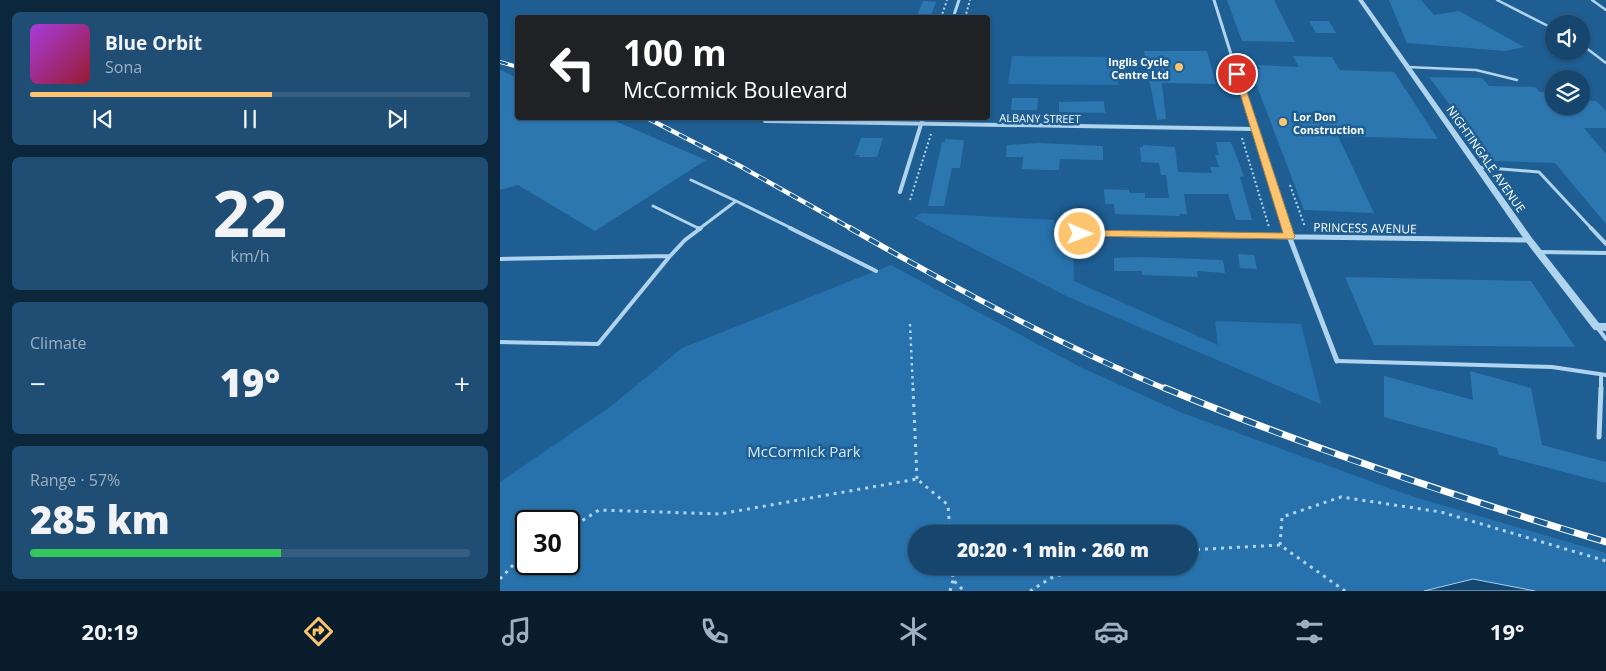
<!DOCTYPE html>
<html lang="en">
<head>
<meta charset="utf-8">
<style>
  :root { --surface:#16466e; --page:#1f4d73; --text:#f1f3f6; --muted:#9eb1c2; --line:#355e81; --accent:#fdc46f }
  body { margin:0; font-family:"Open Sans",sans-serif; background:var(--page); color:var(--text); height:100vh; display:flex; flex-direction:column; font-size:19px; white-space:nowrap }
  * { box-sizing:border-box; margin:0 }
  p { font-size:16px; color:var(--muted) }
  .icon { flex:none; width:28px; height:28px; fill:none; stroke:currentColor; stroke-width:2; stroke-linecap:round; stroke-linejoin:round }
  .map { position:relative; flex:1; overflow:hidden }
  .panel { display:flex; flex-direction:column; gap:12px; padding:12px; background:#0c263c; width:500px }
  .panel>* { flex:none }
  .guide { position:absolute; left:15px; top:15px; width:475px; height:105px; border-radius:5px; box-shadow:0 1px 4px #0004,0 0 0 1px var(--line); background:#202124; color:#fff; overflow:hidden }
  .tools { position:absolute; left:1045px; top:15px; display:grid; gap:10px }
  .tools a { display:grid; place-items:center; width:45px; height:45px; border-radius:50%; background:var(--surface); box-shadow:0 1px 4px #0004,0 0 0 1px var(--line); font-size:25px }
  .speed { position:absolute; left:15px; top:510px; display:flex; gap:10px; font-size:25px; font-weight:700; text-align:center }
  .speed>* { display:grid; place-content:center; width:65px; height:65px; border-radius:50%; background:var(--surface); box-shadow:0 1px 4px #0004,0 0 0 1px var(--line); line-height:1 }
  .speed .limit { border:2px solid #111; border-radius:8px; background:#fff; color:#111 }
  .pin { position:absolute; display:grid; place-items:center; width:42px; height:42px; color:#fff; margin:-21px; border:2px solid #fff; border-radius:50%; box-shadow:0 1px 5px #0007 }
  .me { position:absolute; width:55px; margin:-28px; rotate:91deg; stroke-linejoin:round; filter:drop-shadow(0 0 4px #0008) }
  .turn { display:flex; align-items:center; gap:18px; height:105px; padding:0 25px; font-size:22px }
  .turn .icon { width:65px; height:65px; stroke-width:2.5 }
  .turn b { display:block; font-size:35px; line-height:42px }
  .big { font-size:38px; font-weight:800; line-height:1.1 }
  .panel .widget { flex:1; display:flex; flex-direction:column; justify-content:center; gap:8px; min-width:0; padding:0 18px; border-radius:8px; background:var(--page) }
  .panel .dial { align-items:center; gap:0 }
  .dial b { font-size:65px; line-height:1 }
  .song { display:flex; align-items:center; gap:15px }
  .cover { width:60px; height:60px; border-radius:8px; background:linear-gradient(135deg,hsl(280 70% 55%),hsl(350 70% 35%)) }
  .played { height:5px; border-radius:2px; background:linear-gradient(90deg,var(--accent) 55%,var(--line) 55%) }
  .keys { display:flex; justify-content:space-around; direction:ltr }
  .heat { display:flex; justify-content:space-between; align-items:center; font-size:28px; direction:ltr }
  .charge { height:8px; border-radius:4px; background:linear-gradient(90deg,#34c759 57%,var(--line) 0) }
  .trip { position:absolute; left:408px; top:525px; width:290px; height:50px; border-radius:25px; background:var(--surface); box-shadow:0 1px 4px #0004,0 0 0 1px var(--line); font-weight:800; line-height:50px; text-align:center }
  .tab-bar { display:flex; height:80px; justify-content:space-around; align-items:center; background:#091c2c; color:var(--muted) }
  .tab-bar .icon { width:35px; height:35px }
  .tab-bar .on { color:var(--accent) }
  .tab-bar b { font-size:22px; color:var(--text) }
  main { display:flex; flex:1; min-height:0 }
  .map>svg:first-child { display:block }
  .green { fill:#2772ac; fill-rule:evenodd }
  .water { fill:#144772; stroke:#a3cff0 }
  .building { fill:#2d77b1 }
  .lines { fill:none; stroke-linecap:round; stroke-linejoin:round }
  .path-far2 { stroke:#b0d3ee; stroke-width:2; stroke-dasharray:2 2.5; stroke-linecap:butt }
  .path-far1 { stroke:#b0d3ee; stroke-width:2.5; stroke-dasharray:2.5 4; stroke-linecap:butt }
  .path { stroke:#b0d3ee; stroke-width:3; stroke-dasharray:3 5; stroke-linecap:butt }
  .service-far3 { stroke:#b0d3ee; stroke-width:2.5 }
  .service-far2 { stroke:#b0d3ee; stroke-width:3 }
  .service-far1 { stroke:#b0d3ee; stroke-width:4 }
  .service { stroke:#b0d3ee; stroke-width:5 }
  .minor-far2 { stroke:#b0d3ee; stroke-width:3 }
  .minor-far1 { stroke:#b0d3ee; stroke-width:4 }
  .minor { stroke:#b0d3ee; stroke-width:5 }
  .tertiary { fill:#b0d3ee; fill-rule:evenodd }
  .rail-far3-casing { stroke:#fff; stroke-width:4 }
  .rail-far2-casing { stroke:#fff; stroke-width:4.5 }
  .rail-far1-casing { stroke:#fff; stroke-width:5.5 }
  .rail-casing { stroke:#fff; stroke-width:7 }
  .rail-far3 { stroke:#1e5e93; stroke-width:2.5; stroke-dasharray:8; stroke-linecap:butt }
  .rail-far2 { stroke:#1e5e93; stroke-width:3; stroke-dasharray:9; stroke-linecap:butt }
  .rail-far1 { stroke:#1e5e93; stroke-width:4; stroke-dasharray:11; stroke-linecap:butt }
  .rail { stroke:#1e5e93; stroke-width:5; stroke-dasharray:14; stroke-linecap:butt }
  .route { fill:#fdc46f; stroke:#a47f48 }
  .poi-dot { fill:#fdc46f; stroke:#1e5e93; stroke-width:2 }
  .labels { text-anchor:middle; dominant-baseline:central; stroke-width:5; stroke-linejoin:round; paint-order:stroke }
  .far-poi-label { font-size:11px; font-weight:bold; fill:#fff; stroke:#1e5e93; text-anchor:end }
  .far-street-label { font-size:11px; fill:#fff; stroke:#1e5e93 }
  .street-label { font-size:12px; fill:#fff; stroke:#1e5e93 }
  .near-park-label { font-size:15px; fill:#d6eafa; stroke:#1e5e93 }
</style>
</head>
<body>
<main>
<section class="panel">
<div class="widget">
<div class="song"><i class="cover"></i><div><b>Blue Orbit</b><p>Sona</p></div></div>
<div class="played"></div>
<div class="keys"><svg class="icon" aria-label="previous" viewBox="0 0 24 24"><path d="M18 5L8 12l10 7zM5 5v14"/></svg><svg class="icon" aria-label="pause" viewBox="0 0 24 24"><path d="M8 5v14M16 5v14"/></svg><svg class="icon" aria-label="next" viewBox="0 0 24 24"><path d="M6 5l10 7-10 7zM19 5v14"/></svg></div>
</div>
<div class="widget dial"><b>22</b><p>km/h</p></div>
<div class="widget"><p>Climate</p>
<div class="heat"><a>−</a><b class="big">19°</b><a>+</a></div>
</div>
<div class="widget"><p>Range · 57%</p><b class="big">285 km</b><div class="charge"></div></div>
</section>
<div class="map">
<svg width="1106" height="591" viewBox="0 0 1106 591">
  <rect width="100%" height="100%" fill="#1e5e93"/>
  <path class="green" d="M 512,56 L 615,57 L 619,85 L 508,84 Z
    M 422,213 L 555,220 L 554,227 L 573,243 L 574,281 L 718,345 L 715,321 L 801,324 L 821,404 L 566,296 L 414,218 Z
    M 391,265 L 580,367 L 680,412 L 914,497 L 1106,553 L 1106,591 L 0,591 L 0,482 L 110,407 L 182,348 ZM 26,521 L 69,521 L 69,564 L 26,564 ZM 416,534 L 689,534 L 689,566 L 416,566 Z"/>
  <path class="water" d="M 973,579 L 1035,591 L 924,591 Z"/>
  <path class="building" d="M 727,0 L 774,0 L 795,42 L 742,41 Z
    M 889,0 L 921,0 L 934,15 L 959,11 L 1024,47 L 1005,51 L 907,43 Z
    M 423,1 L 436,2 L 430,18 L 416,18 Z
    M 809,21 L 829,21 L 836,33 L 816,33 Z
    M 644,51 L 707,51 L 716,84 L 662,83 L 666,119 L 657,120 Z
    M 793,56 L 832,57 L 840,70 L 894,72 L 938,139 L 838,136 L 874,213 L 804,210 L 750,68 L 760,69 L 758,65 L 799,67 Z
    M 0,70 L 18,78 L 18,118 L 108,118 L 206,160 L 95,231 L 18,185 L 0,190 Z
    M 929,77 L 982,78 L 989,86 L 1035,87 L 1040,92 L 1054,92 L 1054,106 L 1081,106 L 1081,100 L 1096,101 L 1106,111 L 1106,128 L 1084,128 L 1106,154 L 1106,224 L 1055,163 L 992,161 Z
    M 512,98 L 538,98 L 537,110 L 511,110 Z
    M 604,101 L 605,113 L 559,112 L 559,102 Z
    M 361,138 L 383,138 L 377,157 L 359,157 L 360,155 L 355,155 Z
    M 445,139 L 464,140 L 460,168 L 452,168 L 444,206 L 428,206 L 442,142 L 445,142 Z
    M 716,142 L 731,142 L 744,176 L 740,177 L 752,220 L 736,220 L 728,194 L 684,194 L 687,214 L 679,214 L 680,216 L 615,214 L 614,204 L 605,204 L 604,189 L 629,190 L 629,193 L 645,193 L 645,198 L 669,198 L 666,175 L 661,175 L 659,163 L 641,162 L 640,147 L 643,147 L 643,145 L 675,147 L 678,172 L 712,173 L 710,167 L 719,167 L 715,155 L 719,155 Z
    M 538,143 L 603,146 L 603,160 L 560,159 L 559,170 L 547,170 L 522,169 L 523,157 L 506,157 L 507,145 Z
    M 738,254 L 754,255 L 757,269 L 740,268 Z
    M 641,257 L 723,260 L 725,273 L 697,271 L 698,277 L 642,275 L 642,271 L 614,271 L 614,258 Z
    M 845,277 L 1031,281 L 1075,347 L 874,345 Z
    M 970,371 L 1031,388 L 1042,445 L 1106,462 L 1106,483 L 999,455 L 997,448 L 884,417 L 884,376 L 973,400 Z"/>
  <g class="lines">
    <path class="path-far2" d="M 441,18 L 447,0
      M 465,18 L 470,0
      M 742,138 L 769,227
      M 790,185 L 805,227
      M 410,200 L 431,134"/>
    <path class="path-far1" d="M 410,324 L 413,390"/>
    <path class="path" d="M 413,388 L 417,479
      M 69,529 L 99,510 L 220,514 L 417,479 L 448,505 L 450,534
      M 780,545 L 782,517 L 841,497 L 941,512 L 1106,561
      M 689,550 L 780,545 L 845,591
      M 452,566 L 453,580 L 464,591
      M 0,579 L 15,563 L 26,555
      M 450,591 L 453,580
      M 530,591 L 551,578 L 587,566"/>
    <path class="service-far3" d="M 997,0 L 1054,29
      M 1092,0 L 1106,10
      M 1081,44 L 1106,63
      M 907,67 L 976,70 L 1017,80"/>
    <path class="service-far2" d="M 978,167 L 1039,172 L 1092,229
      M 191,180 L 236,201
      M 153,206 L 200,229
      M 199,229 L 236,201 L 293,229"/>
    <path class="service-far1" d="M 198,228 L 200,229
      M 290,228 L 376,271
      M 1091,228 L 1106,244
      M 1040,252 L 1106,253
      M 170,256 L 185,240 L 201,228
      M 0,259 L 170,256 L 98,344 L 0,342
      M 1097,327 L 1106,339
      M 837,361 L 1052,367 L 1106,375
      M 1101,390 L 1101,374"/>
    <path class="service" d="M 1099,437 L 1101,388"/>
    <path class="minor-far2" d="M 714,0 L 746,102
      M 453,18 L 459,0"/>
    <path class="minor-far1" d="M 746,101 L 787,229
      M 265,121 L 755,129
      M 400,192 L 423,118"/>
    <path class="minor" d="M 786,228 L 837,361
      M 580,234 L 1029,240"/>
    <path class="tertiary" d="M 858,0 L 863,0 L 1032,238 L 1099,323 L 1106,323 L 1106,331 L 1094,330 L 1026,242 Z"/>
    <defs>
      <path id="rail-far3" d="M 0,62 L 18,67"/>
      <path id="rail-far2" d="M 147,118 L 240,166 L 352,229"/>
      <path id="rail-far1" d="M 350,228 C 453,287 558,344 668,390"/>
      <path id="rail" d="M 665,388 C 809,448 956,497 1106,542"/>
    </defs>
    <use href="#rail-far3" class="rail-far3-casing"/>
    <use href="#rail-far2" class="rail-far2-casing"/>
    <use href="#rail-far1" class="rail-far1-casing"/>
    <use href="#rail" class="rail-casing"/>
    <use href="#rail-far3" class="rail-far3"/>
    <use href="#rail-far2" class="rail-far2"/>
    <use href="#rail-far1" class="rail-far1"/>
    <use href="#rail" class="rail"/>
  </g>
  <path class="route" d="M 735,72 L 741,74 L 795,237 L 793,239 L 576,236 L 575,234 L 580,230 L 783,233 L 734,74 Z"/>
  <g class="poi-dot">
    <circle cx="679" cy="67" r="5"/>
    <circle cx="783" cy="122" r="5"/>
  </g>
  <g class="labels">
    <g class="far-poi-label">
      <text x="669" y="61">Inglis Cycle<tspan x="669" dy="13">Centre Ltd</tspan></text>
      <text x="793" y="116" text-anchor="start">Lor Don<tspan x="793" dy="13">Construction</tspan></text>
    </g>
    <g class="far-street-label">
      <text transform="translate(540 118) rotate(1)">ALBANY STREET</text>
    </g>
    <g class="street-label">
      <text transform="translate(986 159) rotate(55)">NIGHTINGALE AVENUE</text>
      <text transform="translate(865 228) rotate(1)">PRINCESS AVENUE</text>
    </g>
    <g class="near-park-label">
      <text x="304" y="451">McCormick Park</text>
    </g>
  </g>
</svg>
<div class="tools">
<a><svg class="icon" aria-label="sound" viewBox="0 0 24 24"><path d="M4 9h4l5-4v14l-5-4H4zM17 9q2 3 0 6"/></svg></a>
<a><svg class="icon" aria-label="layers" viewBox="0 0 24 24"><path d="M12 4l9 5-9 5-9-5zM3 14l9 5 9-5"/></svg></a>
</div>
<div class="speed"><div class="limit">30</div></div>
<div class="pin" style="left:737px;top:74px;background:#d93025"><svg class="icon" aria-label="arrive" viewBox="0 0 24 24"><path d="M6 21V4h12l-3 4 3 4H6"/></svg></div>
<svg class="me" style="left:580px;top:234px" viewBox="-20 -20 40 40"><circle r="17" fill="#fdc46f" stroke="#fff" stroke-width="3"/><path d="M0-11L8 9 0 5-8 9z" fill="#fff"/></svg>
<div class="trip">20:20 · 1 min · 260 m</div>
<div class="guide">
<div class="turn"><svg class="icon" aria-label="left" viewBox="0 0 24 24"><path d="M17 20v-9H6M10 6l-5 5 5 5"/></svg><div><b>100 m</b>McCormick Boulevard</div></div>
</div>
</div>
</main>
<nav class="tab-bar">
<b>20:19</b>
<svg class="icon on" aria-label="directions" viewBox="0 0 24 24"><path d="M12 3l9 9-9 9-9-9zM9 14v-3h6M13 9l2 2-2 2"/></svg>
<svg class="icon" aria-label="music" viewBox="0 0 24 24"><path d="M9 18V5l10-2v13"/><circle cx="6" cy="18" r="3"/><circle cx="16" cy="16" r="3"/></svg>
<svg class="icon" aria-label="phone" viewBox="0 0 24 24"><path d="M5 4h4l2 5-3 2q2 4 5 5l2-3 5 2v4C11 20 4 13 5 4z"/></svg>
<svg class="icon" aria-label="climate" viewBox="0 0 24 24"><path d="M12 3v18M4 7l16 10M4 17L20 7"/></svg>
<svg class="icon" aria-label="car" viewBox="0 0 24 24"><path d="M5 17H2v-5l4-1 3-4h7l3 4 3 1v5h-3M9 17h6M6 11h13"/><circle cx="7" cy="17" r="2"/><circle cx="17" cy="17" r="2"/></svg>
<svg class="icon" aria-label="filters" viewBox="0 0 24 24"><path d="M4 7h16M4 17h16"/><circle cx="9" cy="7" r="2"/><circle cx="15" cy="17" r="2"/></svg>
<b>19°</b>
</nav>
</body>
</html>
